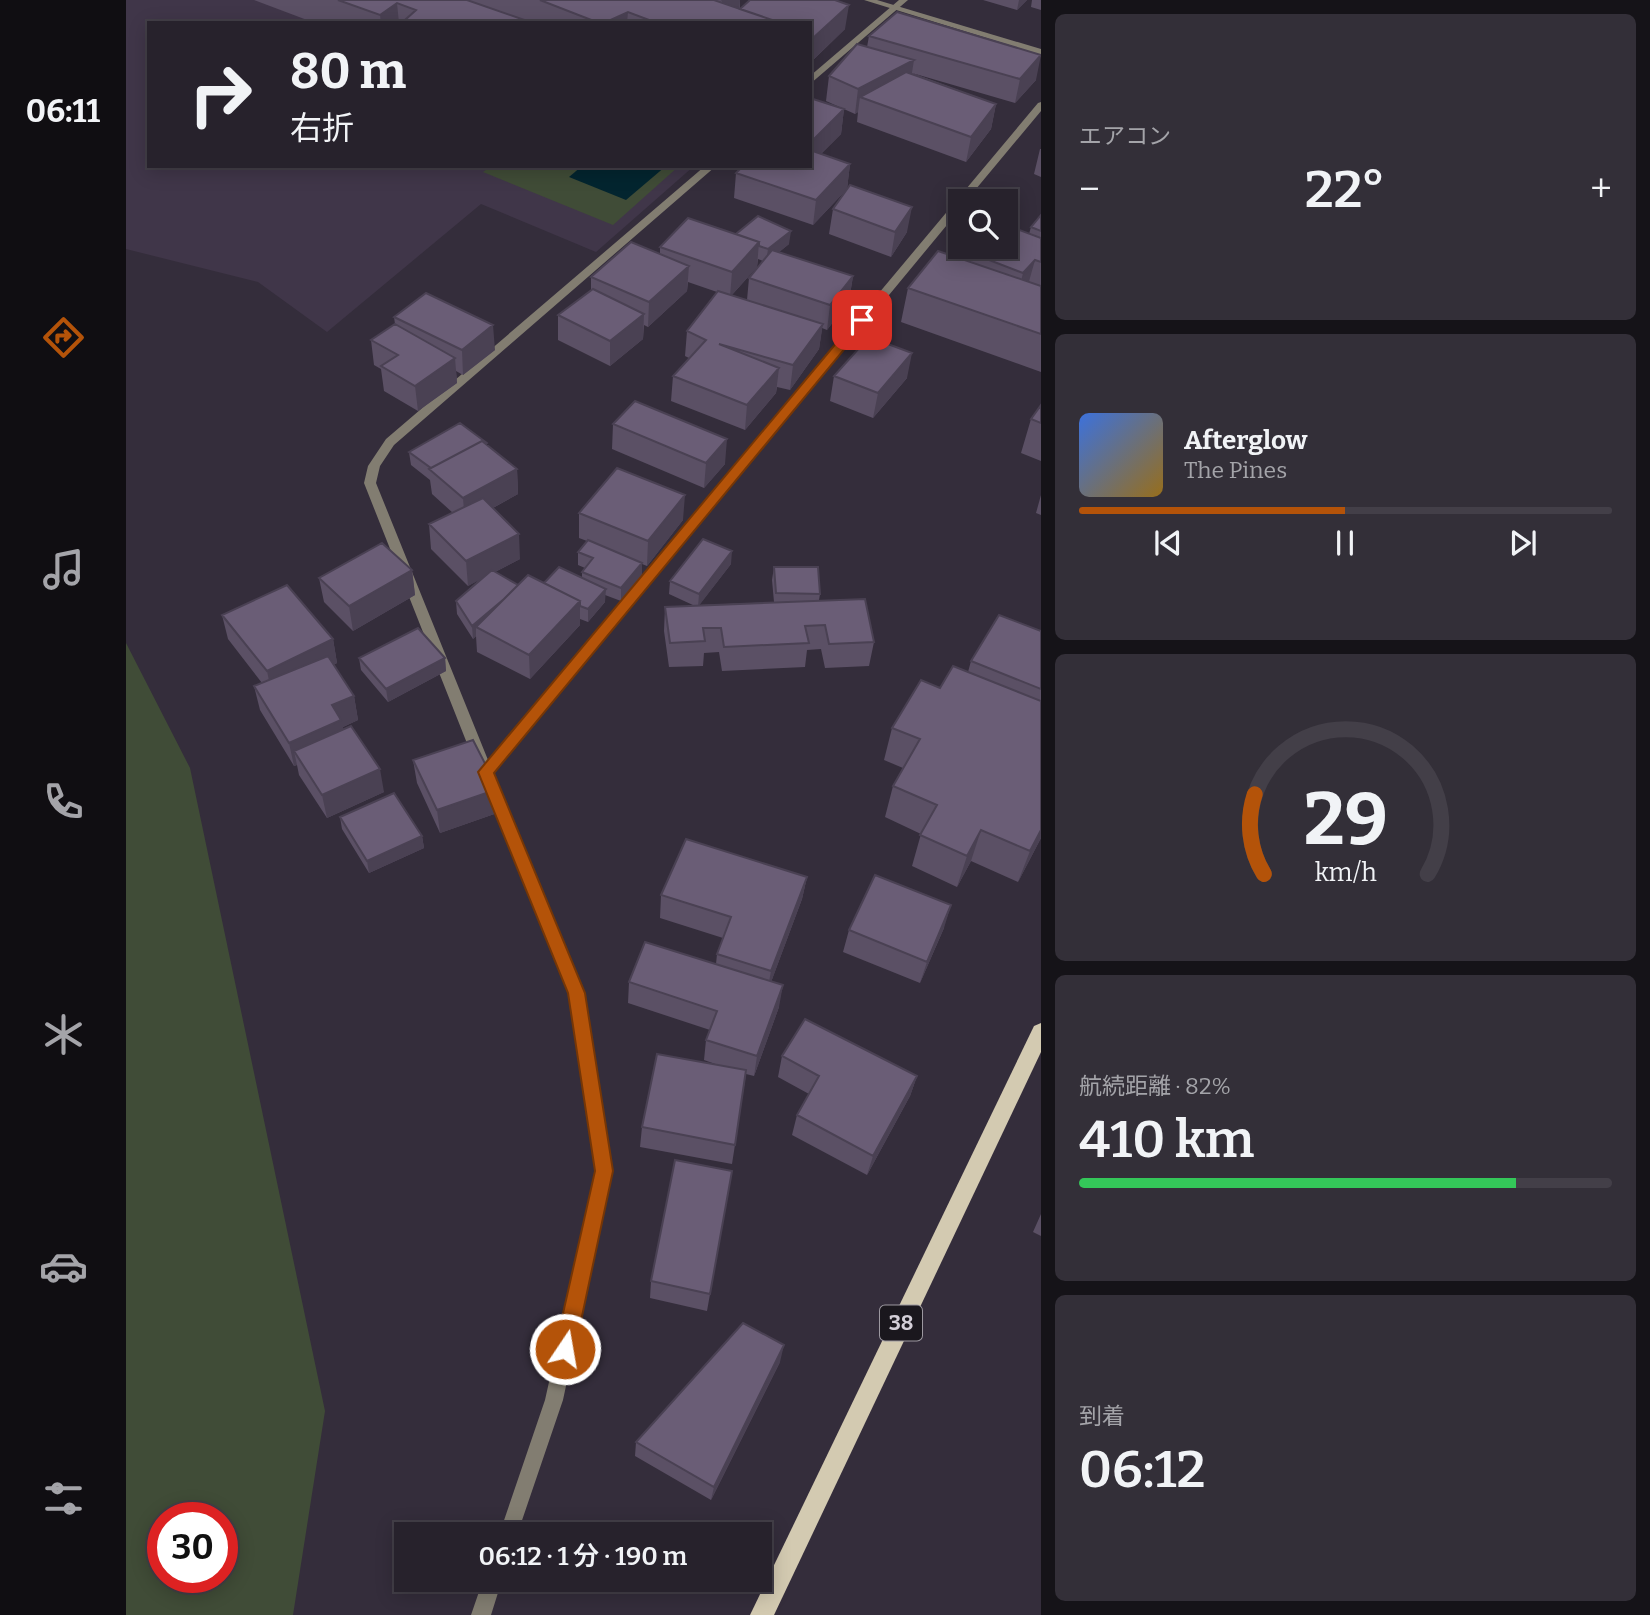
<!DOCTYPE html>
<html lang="ja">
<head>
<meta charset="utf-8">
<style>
  :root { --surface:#27222c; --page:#332f38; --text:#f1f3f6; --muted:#a4a4a9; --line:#433f48; --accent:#b45309 }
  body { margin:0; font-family:Bitter,"Noto Sans JP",serif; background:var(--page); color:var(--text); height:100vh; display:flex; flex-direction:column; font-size:26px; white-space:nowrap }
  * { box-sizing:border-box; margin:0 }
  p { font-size:23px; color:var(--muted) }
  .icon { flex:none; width:38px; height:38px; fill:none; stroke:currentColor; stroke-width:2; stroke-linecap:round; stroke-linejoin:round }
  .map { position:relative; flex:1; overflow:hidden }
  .sheet { display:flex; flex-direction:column; gap:14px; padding:14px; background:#151318; width:609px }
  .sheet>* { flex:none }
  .hud { position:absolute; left:21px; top:21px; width:665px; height:147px; border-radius:0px; box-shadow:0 4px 18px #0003,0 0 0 2px var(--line); background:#27222c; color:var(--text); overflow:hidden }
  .tools { position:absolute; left:822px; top:189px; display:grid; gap:14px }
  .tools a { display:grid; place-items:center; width:70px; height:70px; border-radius:0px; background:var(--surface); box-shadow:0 4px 18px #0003,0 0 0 2px var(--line); font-size:35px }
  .speed { position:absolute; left:21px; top:1502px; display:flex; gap:14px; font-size:35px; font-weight:700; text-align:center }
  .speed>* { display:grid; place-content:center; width:91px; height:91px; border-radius:50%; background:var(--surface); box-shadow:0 4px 18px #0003,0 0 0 2px var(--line); line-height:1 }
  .speed .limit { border:10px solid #d22; background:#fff; color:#111 }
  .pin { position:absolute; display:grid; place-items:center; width:60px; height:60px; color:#fff; margin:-30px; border-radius:14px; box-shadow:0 4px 10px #0006 }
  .me { position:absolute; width:77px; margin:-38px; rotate:12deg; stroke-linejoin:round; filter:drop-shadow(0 0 5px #0008) }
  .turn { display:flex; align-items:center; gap:24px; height:147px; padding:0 28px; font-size:32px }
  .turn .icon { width:91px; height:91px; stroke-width:2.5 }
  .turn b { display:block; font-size:49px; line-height:60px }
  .big { font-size:52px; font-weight:600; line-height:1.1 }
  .sheet .tile { flex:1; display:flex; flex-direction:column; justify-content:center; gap:10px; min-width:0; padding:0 24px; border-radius:10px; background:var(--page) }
  .sheet .dial { align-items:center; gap:0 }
  .dial svg { height:182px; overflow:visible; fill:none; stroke:var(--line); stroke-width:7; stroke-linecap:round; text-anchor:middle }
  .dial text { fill:var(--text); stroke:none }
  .song { display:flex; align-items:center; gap:21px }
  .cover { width:84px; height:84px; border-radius:10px; background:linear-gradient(135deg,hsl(220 70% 55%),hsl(40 70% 35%)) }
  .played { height:7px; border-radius:4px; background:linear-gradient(90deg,var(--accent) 50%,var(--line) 50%) }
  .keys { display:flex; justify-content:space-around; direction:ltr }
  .heat { display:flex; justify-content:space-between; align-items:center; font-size:38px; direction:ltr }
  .charge { height:10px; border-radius:5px; background:linear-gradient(90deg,#34c759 82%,var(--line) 0) }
  .trip { position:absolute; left:268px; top:1522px; width:378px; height:70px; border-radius:0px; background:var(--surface); box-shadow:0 4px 18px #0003,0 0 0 2px var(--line); font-weight:600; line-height:70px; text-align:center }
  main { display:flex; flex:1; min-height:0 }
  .tab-bar { display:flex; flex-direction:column; width:126px; justify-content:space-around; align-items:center; background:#100e12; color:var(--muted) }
  .tab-bar .icon { width:49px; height:49px }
  .tab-bar .on { color:var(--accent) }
  .tab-bar b { font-size:32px; color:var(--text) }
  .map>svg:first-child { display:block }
  .built { fill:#403649 }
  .green { fill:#404c37; fill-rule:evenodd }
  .water { fill:#03252f }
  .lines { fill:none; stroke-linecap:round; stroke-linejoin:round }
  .minor { fill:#827d71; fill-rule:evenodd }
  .tertiary { fill:#827d71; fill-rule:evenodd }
  .primary { fill:#d3cab1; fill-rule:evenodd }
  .wall { fill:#5b5065; fill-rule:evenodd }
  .shaded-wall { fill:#4a4153 }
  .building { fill:#6a5d76; stroke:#4a4153; stroke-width:2 }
  .route { fill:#b45309; stroke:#753606; stroke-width:2 }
  .labels { text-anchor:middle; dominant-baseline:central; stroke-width:7; stroke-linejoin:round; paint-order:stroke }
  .shield { fill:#1a171d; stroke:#9c98a0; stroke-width:2 }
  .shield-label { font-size:21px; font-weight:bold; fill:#d4cfd8 }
</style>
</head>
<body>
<main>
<nav class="tab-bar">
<b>06:11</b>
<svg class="icon on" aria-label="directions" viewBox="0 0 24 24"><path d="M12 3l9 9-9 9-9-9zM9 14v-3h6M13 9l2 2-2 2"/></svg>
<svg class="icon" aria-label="music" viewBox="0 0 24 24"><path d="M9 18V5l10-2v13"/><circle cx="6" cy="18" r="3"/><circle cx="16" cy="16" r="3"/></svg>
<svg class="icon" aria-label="phone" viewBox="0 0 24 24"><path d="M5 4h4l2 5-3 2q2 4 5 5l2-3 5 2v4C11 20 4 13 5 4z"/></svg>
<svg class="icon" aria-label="climate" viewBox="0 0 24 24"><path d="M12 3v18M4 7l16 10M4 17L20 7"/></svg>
<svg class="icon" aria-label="car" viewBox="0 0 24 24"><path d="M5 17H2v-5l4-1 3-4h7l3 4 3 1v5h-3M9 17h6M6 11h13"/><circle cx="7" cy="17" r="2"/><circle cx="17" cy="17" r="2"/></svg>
<svg class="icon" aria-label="filters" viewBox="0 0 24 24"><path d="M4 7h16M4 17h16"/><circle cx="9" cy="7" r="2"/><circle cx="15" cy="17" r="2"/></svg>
</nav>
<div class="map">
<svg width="915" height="1615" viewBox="0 0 915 1615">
  <rect width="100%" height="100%" fill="#342d3b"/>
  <path class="built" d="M 0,0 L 284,0 L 347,23 L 23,23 L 23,166 L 568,166 L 470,252 L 355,204 L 201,332 L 132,282 L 0,249 Z"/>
  <path class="green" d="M 365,166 L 553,166 L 487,225 L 357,172 Z
    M 0,643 L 64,768 L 199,1411 L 167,1615 L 0,1615 ZM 37,1517 L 96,1517 L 96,1577 L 37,1577 Z"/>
  <path class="water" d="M 456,166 L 540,166 L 500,200 L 443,177 Z"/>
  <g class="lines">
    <path class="minor" d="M 773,0 L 782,0 L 684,84 L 684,76 Z
      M 915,102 L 915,111 L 840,201 L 835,201 L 835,208 L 365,776 L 355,776 L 353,772 L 357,766 L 350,765 L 348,761 L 238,483 L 242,466 L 260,439 L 579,166 L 590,166 L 268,445 L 254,466 L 250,483 L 362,760 L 912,103 Z
      M 367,784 L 372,785 L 374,789 L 458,993 L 486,1171 L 437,1400 L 391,1535 L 373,1535 L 419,1400 L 470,1171 L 442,993 L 360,789 L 362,785 Z
      M 357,1580 L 376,1580 L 365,1615 L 345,1615 Z"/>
    <path class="tertiary" d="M 738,0 L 751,0 L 915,49 L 915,55 Z"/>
    <path class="primary" d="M 915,1023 L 915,1052 L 648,1615 L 624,1615 L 908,1026 Z"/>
  </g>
  <path class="wall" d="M 128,0 L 614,0 L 614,9 L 719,29 L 684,63 L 684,23 L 189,23 Z
    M 857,0 L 901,0 L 891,10 Z
    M 906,0 L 915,0 L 915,10 L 905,7 Z
    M 743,36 L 910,80 L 889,103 L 786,73 L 870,104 L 865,129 L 840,162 L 731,122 L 732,112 L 729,114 L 700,101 L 703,76 L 741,47 Z
    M 684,98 L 718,109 L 715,134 L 695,154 L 724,164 L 721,189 L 687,225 L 608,198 L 610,173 L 684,166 Z
    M 914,149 L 915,149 L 915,177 L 908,174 Z
    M 707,209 L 781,232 L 765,257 L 703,234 Z
    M 915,215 L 915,372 L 775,322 L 782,288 L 843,262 L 845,253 L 903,234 L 905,227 Z
    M 610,234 L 663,244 L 653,252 L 727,276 L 723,301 L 701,330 L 696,328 L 693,349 L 664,390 L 651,387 L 650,393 L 619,430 L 545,401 L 547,376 L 563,358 L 559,356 L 561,331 L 591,292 L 562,282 L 561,291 L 522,327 L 518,325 L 517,339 L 484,366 L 432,340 L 432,315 L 465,291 L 465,277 L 534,254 L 534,247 ZM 632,259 L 637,261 L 623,278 L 621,300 L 605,296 L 631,267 Z
    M 268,317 L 369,350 L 337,375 L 330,371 L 331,383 L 292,411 L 258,391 L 255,369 L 248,365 L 245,340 L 269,324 Z
    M 708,376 L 781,378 L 747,418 L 704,401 Z
    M 915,405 L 915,461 L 895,453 L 905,419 Z
    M 487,424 L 599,464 L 578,488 L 486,449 Z
    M 362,446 L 391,469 L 392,494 L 367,508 L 394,559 L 369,572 L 392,585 L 418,583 L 456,578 L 456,572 L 459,568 L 452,565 L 452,552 L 461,541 L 453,538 L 453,513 L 557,520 L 521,566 L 516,564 L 516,576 L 495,601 L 479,595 L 479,602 L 462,622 L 454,619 L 454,625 L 404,679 L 351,652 L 350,636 L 347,639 L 331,614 L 330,601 L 354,579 L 342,586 L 305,549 L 303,524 L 327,513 L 306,494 L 304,480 L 285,465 L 283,452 Z
    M 915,495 L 915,515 L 910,513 Z
    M 605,564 L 573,605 L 648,602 L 646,580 L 648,567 L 694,594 L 693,600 L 748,642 L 743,666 L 699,668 L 695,649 L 681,650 L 679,667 L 596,671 L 593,652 L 578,653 L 577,666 L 543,667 L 538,631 L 539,607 L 569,606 L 543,594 L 544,581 Z
    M 286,570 L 289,595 L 227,631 L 198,602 L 193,578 Z
    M 96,615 L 207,639 L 211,663 L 207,665 L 228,696 L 232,720 L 217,727 L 217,729 L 258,792 L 201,818 L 173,775 L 171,765 L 168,766 L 134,710 L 128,686 L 136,683 L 102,639 Z
    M 915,631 L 915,838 L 892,882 L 845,861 L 831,887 L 786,866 L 795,834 L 759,817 L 767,786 L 777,768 L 758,760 L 766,728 L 814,688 L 842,672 L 845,661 Z
    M 233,658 L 319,658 L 320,671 L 262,702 L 235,670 Z
    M 287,760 L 372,789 L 374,812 L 314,833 L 291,783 Z
    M 214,817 L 296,836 L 298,848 L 243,873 L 216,829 Z
    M 681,877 L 676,899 L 645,982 L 653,1007 L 628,1076 L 620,1074 L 606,1164 L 514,1147 L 516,1127 L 592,1065 L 578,1060 L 580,1040 L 584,1030 L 502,1003 L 503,982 L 590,964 L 591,954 L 597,938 L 534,918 L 535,895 Z
    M 818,928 L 794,983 L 717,952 L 723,930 Z
    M 656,1056 L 791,1076 L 784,1096 L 741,1175 L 666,1135 L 671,1115 L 683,1094 L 652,1077 Z
    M 606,1171 L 581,1311 L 524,1298 L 525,1281 Z
    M 915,1214 L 915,1236 L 907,1232 Z
    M 654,1362 L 585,1500 L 509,1456 L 510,1442 Z"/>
  <path class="shaded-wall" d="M 594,0 L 614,0 L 613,18 L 594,23 L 596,1 Z
    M 893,0 L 901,0 L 891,10 Z
    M 271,3 L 273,23 L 255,23 L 254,15 Z
    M 723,5 L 719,29 L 684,63 L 687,38 Z
    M 502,12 L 501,23 L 478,23 Z
    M 915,55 L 910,80 L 889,103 L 894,79 Z
    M 788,60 L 784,85 L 734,97 L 732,112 L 729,114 L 732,89 Z
    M 870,104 L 865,129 L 840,162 L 845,137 Z
    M 718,109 L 715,134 L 684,164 L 687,140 Z
    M 724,164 L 721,189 L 687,225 L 690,200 Z
    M 786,207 L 781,232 L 765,257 L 769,232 Z
    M 665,231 L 663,244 L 640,263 L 642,249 Z
    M 633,242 L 631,267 L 604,297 L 606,272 Z
    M 909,260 L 902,285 L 891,298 L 897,273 Z
    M 563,266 L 561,291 L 522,327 L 523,302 Z
    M 727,276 L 723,301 L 701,330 L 704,305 Z
    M 518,314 L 517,339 L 484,366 L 484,341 Z
    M 697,324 L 693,349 L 664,390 L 667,365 Z
    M 367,325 L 369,350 L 337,375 L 336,350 Z
    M 786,353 L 781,378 L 747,418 L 752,393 Z
    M 329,358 L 331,383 L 292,411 L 289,386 Z
    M 653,368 L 650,393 L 619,430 L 621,405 Z
    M 601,439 L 599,464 L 578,488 L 580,463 Z
    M 391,469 L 392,494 L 339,523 L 337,498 Z
    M 559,495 L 557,520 L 521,566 L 522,541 Z
    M 393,534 L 394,559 L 342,586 L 340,561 Z
    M 606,551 L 605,564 L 572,607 L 573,594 Z
    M 516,563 L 516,576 L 495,601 L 495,588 Z
    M 286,570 L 289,595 L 227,631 L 223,606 Z
    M 393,586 L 350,627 L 350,636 L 347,639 L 346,626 Z
    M 480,589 L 479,602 L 462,622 L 462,609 Z
    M 454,601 L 454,625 L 404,679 L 403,655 Z
    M 207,639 L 211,663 L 146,695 L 141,671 Z
    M 319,658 L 320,671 L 262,702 L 260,689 Z
    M 228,696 L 232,720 L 217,727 L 220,743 L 168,751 L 171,765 L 168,766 L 163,743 L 206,705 Z
    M 254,769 L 258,792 L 201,818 L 196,795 Z
    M 372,789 L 374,812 L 314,833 L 311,810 Z
    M 855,830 L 845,861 L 831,887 L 841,856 Z
    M 915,830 L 915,838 L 892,882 L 904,851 Z
    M 296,836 L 298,848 L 243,873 L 241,861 Z
    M 681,877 L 676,899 L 641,993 L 645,971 Z
    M 825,905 L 818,928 L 794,983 L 801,962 Z
    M 657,985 L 653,1007 L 628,1076 L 631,1056 Z
    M 791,1076 L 784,1096 L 741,1175 L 747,1156 Z
    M 658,1345 L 654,1362 L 585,1500 L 588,1487 Z"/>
  <path class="building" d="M 212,0 L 341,0 L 407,23 L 286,23 L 279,20 L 290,10 L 271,3 L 254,15 Z
    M 414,0 L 588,0 L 655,23 L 531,23 L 502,12 L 478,23 L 473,23 Z
    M 624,0 L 709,0 L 723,5 L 687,38 L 684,38 L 684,23 L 655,23 L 614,9 Z
    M 771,12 L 915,55 L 894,79 L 743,36 Z
    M 731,44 L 788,60 L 732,89 L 703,76 Z
    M 780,72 L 870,104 L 845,137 L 734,97 Z
    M 684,98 L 718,109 L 687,140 L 684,139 Z
    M 684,150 L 724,164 L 690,200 L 610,173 L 617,166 L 684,166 Z
    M 724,185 L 786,207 L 769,232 L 707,209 Z
    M 915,215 L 915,231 L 905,227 Z
    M 632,216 L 665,231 L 642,249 L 633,246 L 633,242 L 610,234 Z
    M 562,218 L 633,242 L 606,272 L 534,247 Z
    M 880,225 L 915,238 L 915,262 L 909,260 L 897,273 L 845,253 L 851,247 L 880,247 Z
    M 505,242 L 563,266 L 523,302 L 465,277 Z
    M 646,250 L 727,276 L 704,305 L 623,278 Z
    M 812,251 L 915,286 L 915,334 L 782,288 Z
    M 467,289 L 518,314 L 484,341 L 432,315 Z
    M 592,291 L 697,324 L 667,365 L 593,344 L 653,368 L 621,405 L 547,376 L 580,340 L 561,331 Z
    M 300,293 L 367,325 L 336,350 L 268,317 Z
    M 269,324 L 329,358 L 289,386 L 255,366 L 272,355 L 245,340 Z
    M 743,337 L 786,353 L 752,393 L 708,376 Z
    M 509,401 L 601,439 L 580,463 L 487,424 Z
    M 915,405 L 915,423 L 905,419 Z
    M 334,423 L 361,443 L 360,444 L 356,441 L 305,468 L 283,452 Z
    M 356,441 L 391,469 L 337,498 L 303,469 Z
    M 491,468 L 559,495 L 522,541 L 453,513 Z
    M 357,498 L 393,534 L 340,561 L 303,524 Z
    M 577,539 L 606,551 L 573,594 L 544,581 Z
    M 462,540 L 516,563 L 495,588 L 456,572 L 467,558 L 452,552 Z
    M 256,543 L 286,570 L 223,606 L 193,578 Z
    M 433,567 L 480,589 L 462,609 L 454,606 L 454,601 L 418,583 Z
    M 648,567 L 692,567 L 694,594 L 650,593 Z
    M 366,570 L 392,585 L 378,599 L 346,626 L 330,601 Z
    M 402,575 L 454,601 L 403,655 L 350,627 Z
    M 161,585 L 207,639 L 141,671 L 96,615 Z
    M 739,599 L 748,642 L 703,644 L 699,625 L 679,626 L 683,643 L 598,647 L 595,628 L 577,628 L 579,641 L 544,643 L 539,607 Z
    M 873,615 L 915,631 L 915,689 L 845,661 Z
    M 292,628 L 319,658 L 260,689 L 233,658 Z
    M 202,656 L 228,696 L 206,705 L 215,720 L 163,743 L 128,686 Z
    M 827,666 L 915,701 L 915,830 L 904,851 L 855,830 L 841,856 L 794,835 L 811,805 L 767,786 L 794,739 L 766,728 L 795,680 L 814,688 Z
    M 225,726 L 254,769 L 196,795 L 168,751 Z
    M 347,740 L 372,789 L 311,810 L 287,760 Z
    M 268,793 L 296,836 L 241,861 L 214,817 Z
    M 560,839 L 681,877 L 645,971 L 591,954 L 605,917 L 535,895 Z
    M 749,875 L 825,905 L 801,962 L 723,930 Z
    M 519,942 L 657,985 L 631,1056 L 580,1040 L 591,1011 L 503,982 Z
    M 679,1019 L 791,1076 L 747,1156 L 671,1115 L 693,1076 L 656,1056 Z
    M 531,1054 L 620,1070 L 609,1145 L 516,1127 Z
    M 549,1160 L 606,1171 L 584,1294 L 525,1281 Z
    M 617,1323 L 658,1345 L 588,1487 L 510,1442 Z"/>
  <path class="route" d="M 736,316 L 740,317 L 740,323 L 368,773 L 459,993 L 487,1171 L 449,1349 L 446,1356 L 439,1359 L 432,1356 L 429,1349 L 469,1171 L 442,993 L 352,772 L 732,317 Z"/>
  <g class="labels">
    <rect class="shield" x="754" y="1305.5" width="42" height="35" rx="5"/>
    <g class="shield-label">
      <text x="775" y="1323">38</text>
    </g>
  </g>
</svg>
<div class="tools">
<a><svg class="icon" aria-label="search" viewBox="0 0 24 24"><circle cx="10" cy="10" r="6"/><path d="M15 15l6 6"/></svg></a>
</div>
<div class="speed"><div class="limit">30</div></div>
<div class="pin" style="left:736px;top:320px;background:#d93025"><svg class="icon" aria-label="arrive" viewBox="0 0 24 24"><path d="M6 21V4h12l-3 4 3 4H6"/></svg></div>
<svg class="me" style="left:439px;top:1349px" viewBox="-20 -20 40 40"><circle r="17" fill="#b45309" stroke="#fff" stroke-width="3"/><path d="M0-11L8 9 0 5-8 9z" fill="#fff"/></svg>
<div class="trip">06:12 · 1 分 · 190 m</div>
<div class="hud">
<div class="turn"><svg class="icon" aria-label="right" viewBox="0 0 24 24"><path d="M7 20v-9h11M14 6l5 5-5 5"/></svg><div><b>80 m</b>右折</div></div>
</div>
</div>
<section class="sheet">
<div class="tile"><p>エアコン</p>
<div class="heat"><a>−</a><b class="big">22°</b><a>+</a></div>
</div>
<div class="tile">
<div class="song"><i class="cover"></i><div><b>Afterglow</b><p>The Pines</p></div></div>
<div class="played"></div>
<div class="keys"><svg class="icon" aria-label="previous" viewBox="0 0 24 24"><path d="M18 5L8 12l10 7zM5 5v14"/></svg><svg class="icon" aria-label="pause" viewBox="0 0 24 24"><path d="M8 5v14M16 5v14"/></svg><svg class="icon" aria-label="next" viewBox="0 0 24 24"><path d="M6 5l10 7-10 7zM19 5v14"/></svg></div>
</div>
<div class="tile dial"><svg viewBox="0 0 100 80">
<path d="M14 69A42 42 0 1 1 86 69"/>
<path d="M14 69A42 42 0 0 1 10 34" stroke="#b45309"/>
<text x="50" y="56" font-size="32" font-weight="700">29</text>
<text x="50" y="72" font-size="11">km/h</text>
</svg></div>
<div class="tile"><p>航続距離 · 82%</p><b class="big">410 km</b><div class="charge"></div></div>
<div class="tile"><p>到着</p><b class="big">06:12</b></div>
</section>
</main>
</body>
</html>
